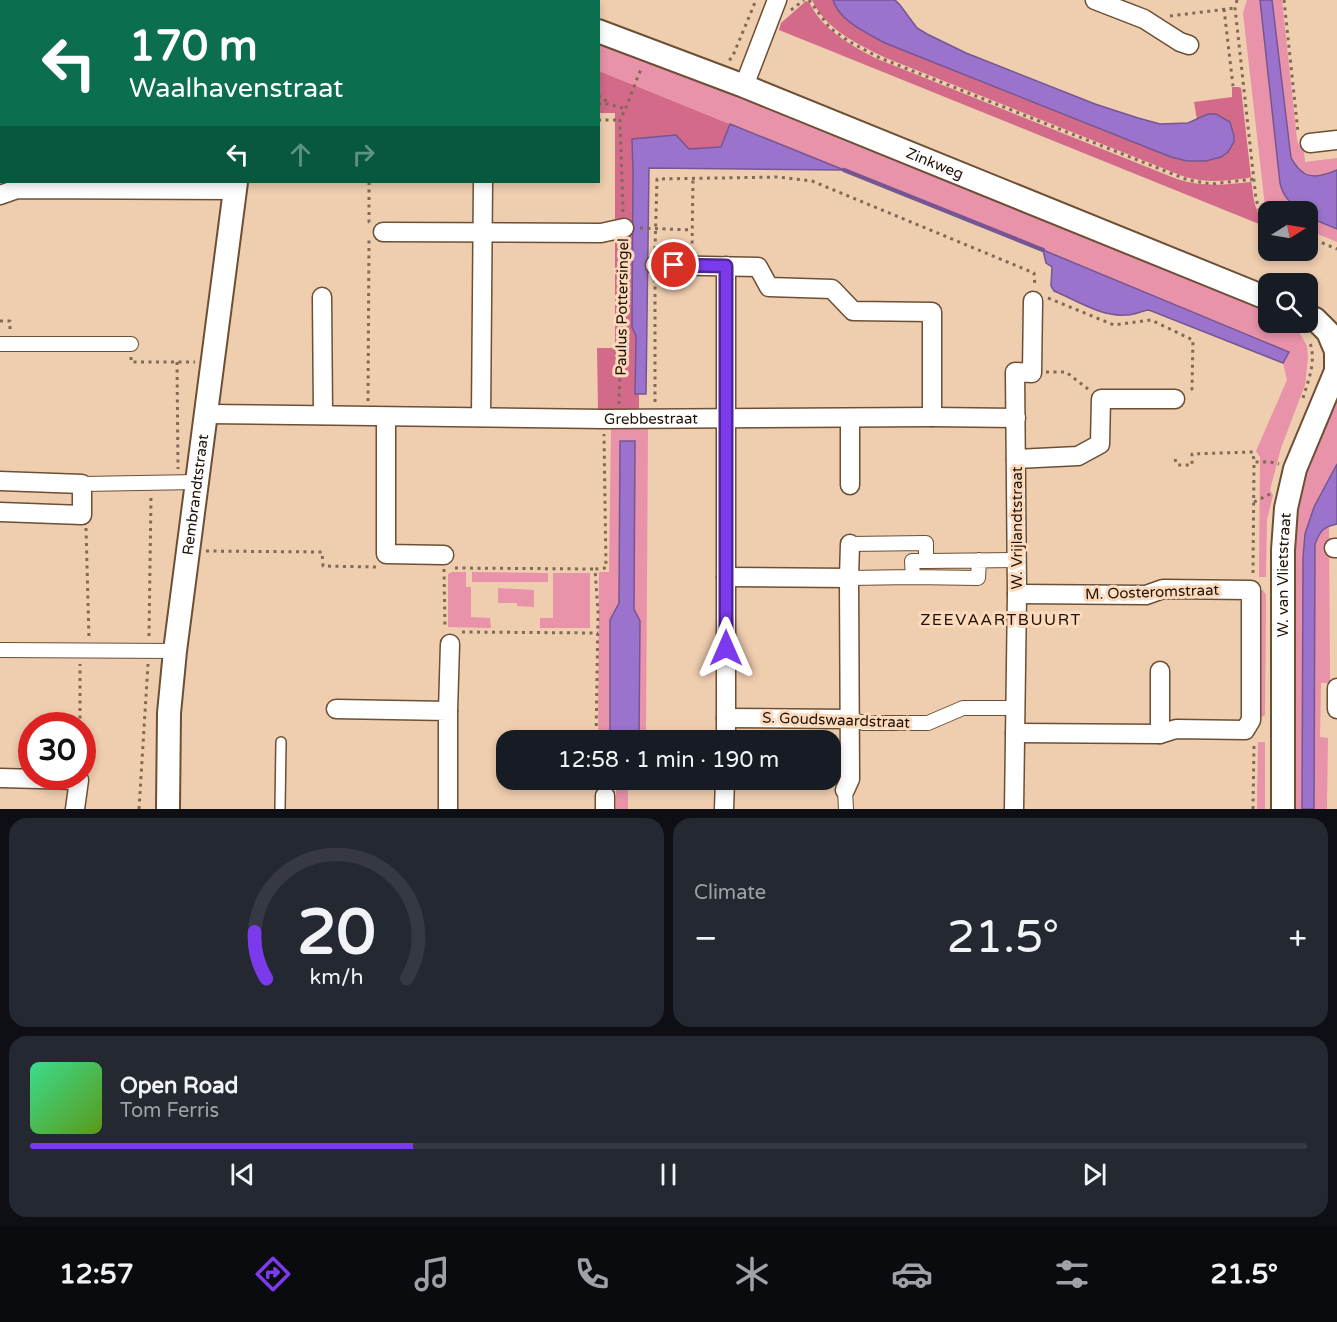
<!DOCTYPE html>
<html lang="en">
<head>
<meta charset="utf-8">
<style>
  :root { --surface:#171b24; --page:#242831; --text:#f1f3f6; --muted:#9ea1a6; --line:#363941; --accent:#7c3aed }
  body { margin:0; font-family:"Varela Round",sans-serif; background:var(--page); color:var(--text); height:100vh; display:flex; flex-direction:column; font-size:22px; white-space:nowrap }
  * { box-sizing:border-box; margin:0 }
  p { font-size:20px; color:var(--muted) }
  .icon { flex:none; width:33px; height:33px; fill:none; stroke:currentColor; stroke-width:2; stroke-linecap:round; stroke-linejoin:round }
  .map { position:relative; height:809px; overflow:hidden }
  .panel { display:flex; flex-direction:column; gap:9px; padding:9px; background:#0d0f14; flex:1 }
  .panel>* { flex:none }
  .guide { position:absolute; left:0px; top:0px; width:600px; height:183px; box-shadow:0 3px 9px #0003; background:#0b6e4f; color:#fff; overflow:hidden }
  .needle { width:39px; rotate:79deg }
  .fabs { position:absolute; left:1258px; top:201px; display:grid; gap:12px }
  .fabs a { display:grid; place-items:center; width:60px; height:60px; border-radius:12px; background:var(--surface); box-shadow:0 3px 9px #0003; font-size:30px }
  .speed { position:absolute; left:18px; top:712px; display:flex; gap:12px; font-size:30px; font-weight:700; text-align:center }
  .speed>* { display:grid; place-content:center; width:78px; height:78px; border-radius:50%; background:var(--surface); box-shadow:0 3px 9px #0003; line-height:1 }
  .speed .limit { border:9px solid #d22; background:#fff; color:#111 }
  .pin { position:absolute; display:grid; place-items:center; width:51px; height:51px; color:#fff; margin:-26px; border:3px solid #fff; border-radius:50%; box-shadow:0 2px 6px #0007 }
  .me { position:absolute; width:66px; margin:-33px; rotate:0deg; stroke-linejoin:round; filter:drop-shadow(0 0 4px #0008) }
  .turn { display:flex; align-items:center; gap:21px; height:126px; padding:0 30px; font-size:27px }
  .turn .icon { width:78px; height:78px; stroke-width:2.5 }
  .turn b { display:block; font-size:42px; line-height:51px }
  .lanes { display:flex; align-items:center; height:57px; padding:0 30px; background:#0003; justify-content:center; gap:30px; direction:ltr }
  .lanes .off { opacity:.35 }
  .big { font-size:45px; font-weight:600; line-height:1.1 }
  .panel .card { flex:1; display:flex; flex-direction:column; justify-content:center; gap:9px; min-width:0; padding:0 21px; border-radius:18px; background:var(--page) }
  .panel .dial { align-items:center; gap:0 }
  .dial svg { height:156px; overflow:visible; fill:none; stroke:var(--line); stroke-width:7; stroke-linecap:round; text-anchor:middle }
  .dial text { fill:var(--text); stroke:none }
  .song { display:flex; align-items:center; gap:18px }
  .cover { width:72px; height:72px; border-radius:9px; background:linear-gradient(135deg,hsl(150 70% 55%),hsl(90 70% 35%)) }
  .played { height:6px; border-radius:3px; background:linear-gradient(90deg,var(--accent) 30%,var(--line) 30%) }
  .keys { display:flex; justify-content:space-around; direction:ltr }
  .heat { display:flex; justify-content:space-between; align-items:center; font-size:33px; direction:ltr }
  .panel .tiles { flex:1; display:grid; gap:9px; grid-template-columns:1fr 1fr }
  .card:last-child { grid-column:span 2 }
  .trip { position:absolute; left:496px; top:730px; width:345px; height:60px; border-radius:18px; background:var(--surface); box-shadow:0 3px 9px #0003; font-weight:600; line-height:60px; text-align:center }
  .dock { display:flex; height:96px; justify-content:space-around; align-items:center; background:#090b0e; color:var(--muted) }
  .dock .icon { width:42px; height:42px }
  .dock .active { color:var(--accent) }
  .dock b { font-size:27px; color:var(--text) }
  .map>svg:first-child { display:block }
  .green { fill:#e893a9 }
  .forest { fill:#d36a89 }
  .water { fill:#9b73cd; stroke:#765692; stroke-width:1.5 }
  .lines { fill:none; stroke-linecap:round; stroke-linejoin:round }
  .stream { stroke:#765692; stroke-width:4.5 }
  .service-casing { stroke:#6c4f34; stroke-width:12 }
  .pedestrian-casing { stroke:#6c4f34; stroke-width:16 }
  .minor-casing { stroke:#6c4f34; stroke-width:21 }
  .tertiary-casing { stroke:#6c4f34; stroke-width:26 }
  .path { stroke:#806a56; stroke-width:3; stroke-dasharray:3 4.5; stroke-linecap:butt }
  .service { stroke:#fff; stroke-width:9 }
  .pedestrian { stroke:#fff; stroke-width:14 }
  .minor { stroke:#fff; stroke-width:18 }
  .tertiary { stroke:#fff; stroke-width:22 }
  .route-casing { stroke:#51269a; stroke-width:15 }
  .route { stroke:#7c3aed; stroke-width:10 }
  .labels { text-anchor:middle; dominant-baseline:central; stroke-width:6; stroke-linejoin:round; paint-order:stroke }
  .street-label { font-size:15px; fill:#1f1308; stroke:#fddabc }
  .neighbourhood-label { font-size:16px; letter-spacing:1.5px; fill:#1f1308; stroke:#fddabc }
</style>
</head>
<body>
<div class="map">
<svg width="1337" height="809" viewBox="0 0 1337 809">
  <rect width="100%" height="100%" fill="#efcdaf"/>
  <path class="green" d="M 1247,0 L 1260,0 L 1280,183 C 1283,196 1290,203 1300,211 L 1269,212 L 1265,206 L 1243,13 Z
    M 1272,0 L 1282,0 L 1297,139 L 1298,143 L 1304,151 L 1305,162 L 1337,158 L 1337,170 L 1335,171 C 1310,178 1307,178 1291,158 Z
    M 598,40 L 967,186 L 1269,309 L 1269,322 L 1294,323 L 1307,346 L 1308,358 L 1305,385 L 1281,448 L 1270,490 L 1273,495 L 1267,520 L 1266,577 L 1259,577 L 1260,457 L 1256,451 L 1287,380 L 1283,363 L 1288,352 L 1043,250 L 599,71 Z
    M 1308,217 L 1337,229 L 1337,242 L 1308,230 Z
    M 1337,396 L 1337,464 L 1314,507 L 1305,534 L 1303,558 L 1302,809 L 1290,809 L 1293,529 L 1299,493 Z
    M 611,429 L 648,429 L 646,741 L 639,741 L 640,621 L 634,610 L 635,441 L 620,441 L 619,603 L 610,620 L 610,741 L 598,741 L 599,572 L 609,572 Z
    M 1329,526 L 1330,683 L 1321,683 L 1320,737 L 1328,738 L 1327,809 L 1314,809 L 1315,544 L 1319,532 Z
    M 452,572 L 466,572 L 466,587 L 471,587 L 471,617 L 490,618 L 491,628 L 448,627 L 448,574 Z
    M 472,572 L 548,573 L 548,582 L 472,582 Z
    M 553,573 L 590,573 L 590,628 L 540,628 L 540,618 L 553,618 Z
    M 498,588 L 534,590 L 534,607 L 517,606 L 517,603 L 498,603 Z
    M 1263,590 L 1266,595 L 1265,715 L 1261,718 L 1261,591 Z
    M 1258,742 L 1265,742 L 1265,809 L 1257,809 Z
    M 605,780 L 622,780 L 628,785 L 628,809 L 616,809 L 616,790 Z"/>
  <path class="forest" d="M 812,0 L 833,0 C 838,17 870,34 885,43 L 1171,157 C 1193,163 1222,166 1234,143 L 1208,114 L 1197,120 L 1194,102 L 1232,97 L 1232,87 L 1239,87 L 1241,88 L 1251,177 L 1248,178 C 1226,181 1206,183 1185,177 L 886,58 C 859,45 825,29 812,0 Z
    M 806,1 L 809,2 C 822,29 849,44 875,58 L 1177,179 C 1202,187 1224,185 1250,182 L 1251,180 C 1254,197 1253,214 1269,225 L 1269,228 L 779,30 L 781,23 Z
    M 599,71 L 730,124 L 721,147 L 689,149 L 632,139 L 633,172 L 632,326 L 636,336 L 635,393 L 639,395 L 639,409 L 598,409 L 597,348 L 615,348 L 615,113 L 599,113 Z"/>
  <path class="water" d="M 833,0 L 895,0 L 900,5 L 917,28 L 927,34 L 966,53 L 1095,104 L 1138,118 L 1160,124 L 1188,123 L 1208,114 L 1216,114 L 1230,122 L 1234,136 L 1234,142 L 1228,152 L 1221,157 L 1206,161 L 1187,161 L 1171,157 L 885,43 C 867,33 839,21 833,0 Z
    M 1260,0 L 1272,0 L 1291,158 C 1294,163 1299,170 1304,173 C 1313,179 1328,174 1337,170 L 1337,229 L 1308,217 L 1308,212 L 1300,211 C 1290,203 1283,196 1280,183 Z
    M 730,124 L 844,170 L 649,168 L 646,394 L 635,394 L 636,336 L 632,327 L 633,172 L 632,139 L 676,135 L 689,149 L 721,147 Z
    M 1043,250 L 1289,352 L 1283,363 L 1149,310 C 1141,311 1134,315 1126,315 C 1101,317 1076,300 1054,291 L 1051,286 L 1052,267 L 1046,263 Z
    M 620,441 L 635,441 L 634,609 L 640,621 L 639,741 L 610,741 L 610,620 L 619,603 Z
    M 1337,464 L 1337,524 C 1323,527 1320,531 1315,544 L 1314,809 L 1302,809 L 1303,558 L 1305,534 L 1314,507 Z"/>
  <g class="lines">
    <path class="stream" d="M 844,170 L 1043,250"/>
    <defs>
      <path id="service" d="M 280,809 L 281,742"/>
      <path id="pedestrian" d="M 0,344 L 131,344
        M 82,484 L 198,482
        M 850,544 L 926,543 L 926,561 L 1017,560
        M 913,577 L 978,578 L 979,560
        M 849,578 L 913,577 L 912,561 L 926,561
        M 0,650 L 175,651
        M 850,719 L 864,723 L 928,723 L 963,708 L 1015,708
        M 845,790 L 846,809"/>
      <g id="minor">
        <path d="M 1095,0 L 1144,19 L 1180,42 L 1189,45"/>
        <path d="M 744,86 L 777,0"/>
        <path d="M 1310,143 L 1337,140"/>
        <path d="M 0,195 L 17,189 L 234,190"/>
        <path d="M 383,232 L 601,233 L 624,228"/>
        <path d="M 655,265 L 758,267 L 769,287 L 832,289 L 853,311 L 932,312 L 932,417"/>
        <path d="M 322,297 L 323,415"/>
        <path id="s1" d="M 207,414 L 604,419 L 932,417 L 1016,418"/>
        <path d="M 386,417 L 386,554 L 444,555"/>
        <path d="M 481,417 L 483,182"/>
        <path d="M 1016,459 L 1078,456 L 1100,444 L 1101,399 L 1175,399"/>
        <path d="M 0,481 L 82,484 L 82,515 L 0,512"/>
        <path d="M 850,485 L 850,418"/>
        <path d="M 1334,548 L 1337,548"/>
        <path d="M 726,577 L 849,578 L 850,544"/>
        <path d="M 1160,671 L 1160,734"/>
        <path d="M 1337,688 L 1337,709"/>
        <path d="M 336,709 L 448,711 L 448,809"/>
        <path d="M 448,711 L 450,644"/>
        <path d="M 726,718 L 850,719"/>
        <path d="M 1015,733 L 1160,734 L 1176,729 L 1245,730 L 1251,720 L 1251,590 L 1163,589 L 1146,595 L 1017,594"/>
        <path d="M 726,741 L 726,266"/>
        <path d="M 0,778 L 79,780 L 75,809"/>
        <path d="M 845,790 L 850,779 L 849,578"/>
        <path d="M 605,796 L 605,809"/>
        <path d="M 724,809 L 725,780"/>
        <path d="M 1014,809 L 1017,594 L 1015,372 L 1032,373 L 1033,301"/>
      </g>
      <g id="tertiary">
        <path d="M 520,0 L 524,2"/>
        <path d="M 269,2 L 270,0"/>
        <path id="s2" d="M 598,31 L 744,86 L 1269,299"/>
        <path id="s3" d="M 168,809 L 169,713 L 175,651 L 236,182"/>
        <path id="s4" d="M 1283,809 L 1283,550 L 1286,508 L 1295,469 L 1336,371 L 1336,351 L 1328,332 L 1315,319 L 1308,316"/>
      </g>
    </defs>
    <use href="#service" class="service-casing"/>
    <use href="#pedestrian" class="pedestrian-casing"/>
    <use href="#minor" class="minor-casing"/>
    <use href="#tertiary" class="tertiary-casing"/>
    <path class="path" d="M 809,0 L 830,28 L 850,42 L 880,58 L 1188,180 L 1211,184 L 1254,179
      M 1237,0 L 1235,8 L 1256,199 L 1260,213 L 1269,219
      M 1284,0 L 1298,132
      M 1224,9 L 1233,86
      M 791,10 L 804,0
      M 1170,16 L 1235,8
      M 729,60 L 732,58 L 756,0
      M 598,96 L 604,98 L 608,104
      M 598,104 L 608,104 L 626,109
      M 598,120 L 620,120
      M 369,182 L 369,222 L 371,223
      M 623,212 L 620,120 C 629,103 634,84 642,67
      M 640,228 L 692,230
      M 1308,237 L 1337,249
      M 655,249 L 657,179 L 778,177 L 812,181 L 1034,273 L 1035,287
      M 692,251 L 693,178
      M 1048,298 L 1114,325 L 1151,320 L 1193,340 L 1192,389 L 1187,389
      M 0,321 L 10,321 L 10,331
      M 131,357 L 131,362 L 195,362
      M 177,362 L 178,469
      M 1046,372 L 1066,372 L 1088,389
      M 1303,398 C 1309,378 1317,360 1309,340
      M 368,401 L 369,239
      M 655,402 L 655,280
      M 619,404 L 623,245
      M 1175,459 L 1177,465 L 1192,465 L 1192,454 L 1253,452 L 1254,462 L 1270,462 L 1279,464
      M 1254,502 L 1270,494
      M 86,528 L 89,639
      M 206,551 L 322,552 L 323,566 L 376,567
      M 455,568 L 595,569
      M 444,569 L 445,629
      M 1253,573 L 1254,463
      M 462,632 L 598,633
      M 149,636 L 151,496
      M 80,726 L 80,664
      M 596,741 L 598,612 L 595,569 L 606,568 L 604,434
      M 139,809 L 148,664
      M 1253,809 L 1254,743"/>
    <use href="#service" class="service"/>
    <use href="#pedestrian" class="pedestrian"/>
    <use href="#minor" class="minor"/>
    <use href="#tertiary" class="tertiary"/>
  </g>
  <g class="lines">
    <defs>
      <path id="route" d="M 674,265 L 726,266 L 726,648"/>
    </defs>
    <use href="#route" class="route-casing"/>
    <use href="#route" class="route"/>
  </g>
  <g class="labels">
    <g class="street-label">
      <text stroke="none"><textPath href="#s2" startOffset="362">Zinkweg</textPath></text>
      <text transform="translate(622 307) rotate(-89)">Paulus Pottersingel</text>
      <text stroke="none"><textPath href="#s1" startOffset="444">Grebbestraat</textPath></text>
      <text stroke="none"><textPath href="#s3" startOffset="316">Rembrandtstraat</textPath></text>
      <text transform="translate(1017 528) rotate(-90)">W. Vrijlandtstraat</text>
      <text stroke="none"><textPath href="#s4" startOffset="234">W. van Vlietstraat</textPath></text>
      <text transform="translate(1152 592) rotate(-2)">M. Oosteromstraat</text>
      <text transform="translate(836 720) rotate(2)">S. Goudswaardstraat</text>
    </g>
    <g class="neighbourhood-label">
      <text x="1001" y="620">ZEEVAARTBUURT</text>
    </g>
  </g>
</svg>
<div class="fabs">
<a><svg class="needle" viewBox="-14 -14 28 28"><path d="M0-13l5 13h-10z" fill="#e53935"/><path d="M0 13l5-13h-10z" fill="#9ea1a6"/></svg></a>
<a><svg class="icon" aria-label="search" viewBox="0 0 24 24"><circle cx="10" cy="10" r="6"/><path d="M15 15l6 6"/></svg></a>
</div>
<div class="speed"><div class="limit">30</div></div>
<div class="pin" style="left:674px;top:265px;background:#d93025"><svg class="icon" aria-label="arrive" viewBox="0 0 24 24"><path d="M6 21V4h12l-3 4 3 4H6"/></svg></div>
<svg class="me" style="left:726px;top:648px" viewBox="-20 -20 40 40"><path d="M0-17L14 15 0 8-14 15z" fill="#7c3aed" stroke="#fff" stroke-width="4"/></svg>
<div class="trip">12:58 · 1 min · 190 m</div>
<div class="guide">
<div class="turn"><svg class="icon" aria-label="left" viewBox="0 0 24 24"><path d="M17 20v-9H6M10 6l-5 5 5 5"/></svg><div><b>170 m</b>Waalhavenstraat</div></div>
<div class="lanes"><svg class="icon" aria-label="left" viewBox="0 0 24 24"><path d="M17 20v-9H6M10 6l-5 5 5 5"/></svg><svg class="icon off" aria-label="ahead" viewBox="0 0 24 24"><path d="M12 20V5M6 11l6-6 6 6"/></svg><svg class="icon off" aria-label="right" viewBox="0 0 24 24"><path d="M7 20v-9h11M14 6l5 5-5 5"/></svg></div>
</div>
</div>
<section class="panel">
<div class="tiles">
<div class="card dial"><svg viewBox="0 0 100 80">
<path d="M14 69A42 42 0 1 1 86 69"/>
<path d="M14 69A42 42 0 0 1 8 45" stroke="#7c3aed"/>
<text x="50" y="56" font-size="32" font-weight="700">20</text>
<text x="50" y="72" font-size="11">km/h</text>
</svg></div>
<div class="card"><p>Climate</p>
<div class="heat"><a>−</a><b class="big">21.5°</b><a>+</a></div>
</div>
<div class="card">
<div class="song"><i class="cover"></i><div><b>Open Road</b><p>Tom Ferris</p></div></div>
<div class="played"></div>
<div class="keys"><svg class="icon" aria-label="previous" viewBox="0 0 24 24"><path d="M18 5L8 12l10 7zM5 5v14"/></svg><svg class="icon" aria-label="pause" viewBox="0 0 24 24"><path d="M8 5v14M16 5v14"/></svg><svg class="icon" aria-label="next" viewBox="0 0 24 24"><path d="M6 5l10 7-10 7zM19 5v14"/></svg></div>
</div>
</div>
</section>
<nav class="dock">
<b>12:57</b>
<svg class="icon active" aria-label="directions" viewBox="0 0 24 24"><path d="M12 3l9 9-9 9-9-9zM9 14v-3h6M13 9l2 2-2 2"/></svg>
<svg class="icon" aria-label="music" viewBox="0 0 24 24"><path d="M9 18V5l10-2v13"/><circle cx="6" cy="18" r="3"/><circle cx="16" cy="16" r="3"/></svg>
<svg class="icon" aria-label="phone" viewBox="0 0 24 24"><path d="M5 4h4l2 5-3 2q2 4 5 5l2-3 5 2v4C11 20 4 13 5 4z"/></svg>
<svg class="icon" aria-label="climate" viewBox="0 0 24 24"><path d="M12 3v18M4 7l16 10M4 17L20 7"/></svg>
<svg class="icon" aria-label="car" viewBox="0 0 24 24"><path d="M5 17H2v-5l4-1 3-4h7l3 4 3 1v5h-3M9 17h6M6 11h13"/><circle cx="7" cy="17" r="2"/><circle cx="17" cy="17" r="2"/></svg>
<svg class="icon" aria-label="filters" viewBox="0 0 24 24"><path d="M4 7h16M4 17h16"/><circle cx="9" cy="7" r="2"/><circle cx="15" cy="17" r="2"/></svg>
<b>21.5°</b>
</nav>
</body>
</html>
